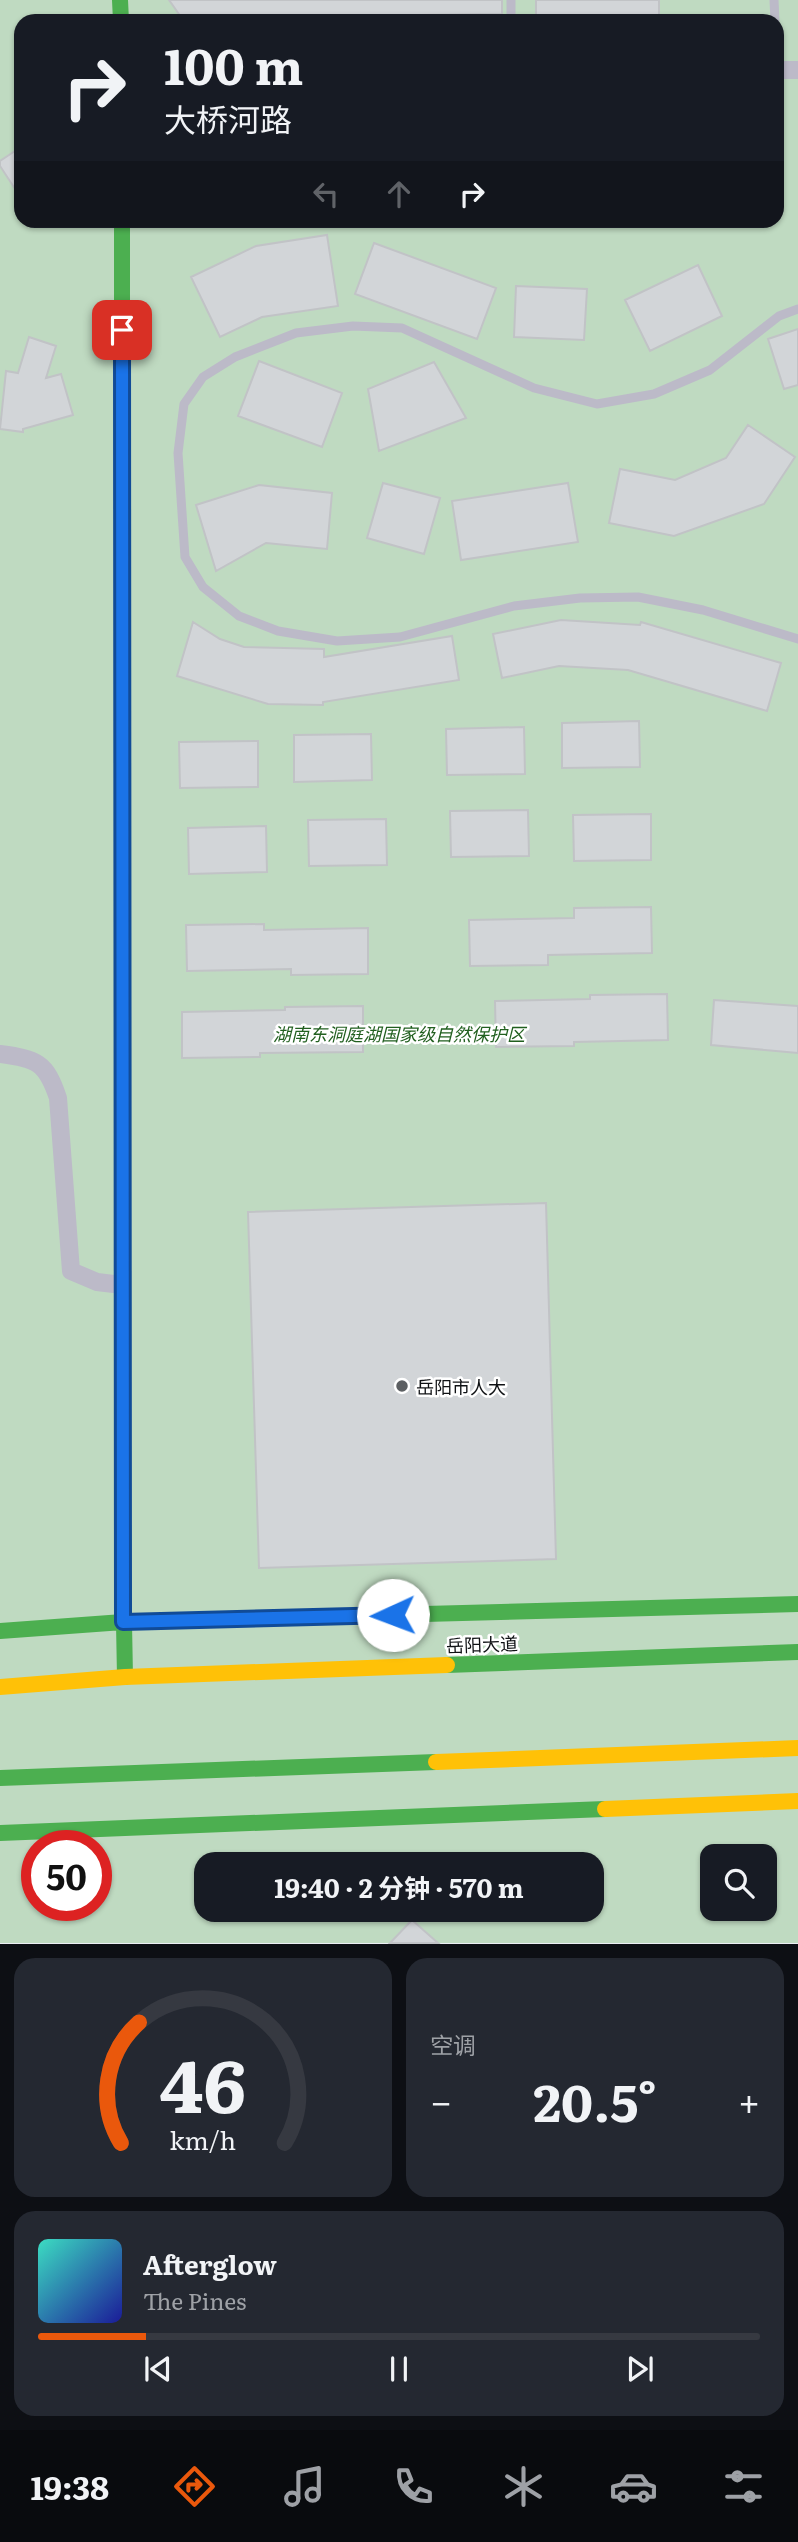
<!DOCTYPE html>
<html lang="zh">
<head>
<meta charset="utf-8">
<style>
  :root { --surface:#171b24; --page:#242831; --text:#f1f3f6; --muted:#9ea1a6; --line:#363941; --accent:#ea580c }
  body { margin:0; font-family:Literata,"Noto Sans SC",serif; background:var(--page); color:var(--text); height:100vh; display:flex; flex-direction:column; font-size:26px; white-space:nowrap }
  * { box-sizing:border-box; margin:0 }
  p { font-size:23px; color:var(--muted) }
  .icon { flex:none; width:38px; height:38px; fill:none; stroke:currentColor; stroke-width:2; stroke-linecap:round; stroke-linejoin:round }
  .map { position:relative; height:1944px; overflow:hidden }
  .panel { display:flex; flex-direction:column; gap:14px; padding:14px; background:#0d0f14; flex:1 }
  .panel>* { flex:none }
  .hud { position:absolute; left:14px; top:14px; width:770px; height:214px; border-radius:21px; box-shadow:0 2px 5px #0004; background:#171b24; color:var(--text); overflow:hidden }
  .fabs { position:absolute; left:700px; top:1844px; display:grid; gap:14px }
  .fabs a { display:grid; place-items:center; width:77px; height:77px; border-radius:14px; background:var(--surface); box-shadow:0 2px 5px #0004; font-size:35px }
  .speed { position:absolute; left:21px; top:1830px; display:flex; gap:14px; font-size:35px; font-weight:700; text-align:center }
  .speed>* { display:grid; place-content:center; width:91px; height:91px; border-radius:50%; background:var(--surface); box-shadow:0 2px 5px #0004; line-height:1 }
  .speed .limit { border:10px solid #d22; background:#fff; color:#111 }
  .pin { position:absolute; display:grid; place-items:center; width:60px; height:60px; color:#fff; margin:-30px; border-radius:14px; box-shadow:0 4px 10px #0006 }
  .me { position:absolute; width:77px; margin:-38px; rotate:268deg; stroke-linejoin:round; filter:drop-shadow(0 0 5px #0008) }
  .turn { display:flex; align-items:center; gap:24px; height:147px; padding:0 35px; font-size:32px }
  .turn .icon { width:91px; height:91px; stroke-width:2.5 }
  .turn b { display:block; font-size:49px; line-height:60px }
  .lanes { display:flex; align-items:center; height:66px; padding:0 35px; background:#0003; justify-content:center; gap:35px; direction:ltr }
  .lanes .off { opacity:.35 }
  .big { font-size:52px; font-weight:700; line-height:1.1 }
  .panel .tile { flex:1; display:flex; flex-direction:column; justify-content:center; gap:10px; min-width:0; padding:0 24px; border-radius:21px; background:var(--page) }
  .panel .dial { align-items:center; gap:0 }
  .dial svg { height:182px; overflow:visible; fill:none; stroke:var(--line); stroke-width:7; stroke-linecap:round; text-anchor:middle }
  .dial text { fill:var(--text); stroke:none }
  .song { display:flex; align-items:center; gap:21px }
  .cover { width:84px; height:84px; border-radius:10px; background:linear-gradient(135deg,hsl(170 70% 55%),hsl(240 70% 35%)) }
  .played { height:7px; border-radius:4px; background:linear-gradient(90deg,var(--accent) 15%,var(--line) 15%) }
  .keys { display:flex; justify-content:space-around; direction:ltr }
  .heat { display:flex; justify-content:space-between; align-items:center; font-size:38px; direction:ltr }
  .panel .tiles { flex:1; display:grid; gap:14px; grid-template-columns:1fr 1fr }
  .tile:last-child { grid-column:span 2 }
  .trip { position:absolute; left:194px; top:1852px; width:410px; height:70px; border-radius:21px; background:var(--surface); box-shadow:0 2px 5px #0004; font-weight:700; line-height:70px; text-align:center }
  .menu { display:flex; height:112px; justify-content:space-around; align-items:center; background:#090b0e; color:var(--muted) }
  .menu .icon { width:49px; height:49px }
  .menu .active { color:var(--accent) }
  .menu b { font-size:32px; color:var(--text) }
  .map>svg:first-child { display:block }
  .green { fill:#bfdac1; fill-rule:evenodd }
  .building { fill:#d2d5d8; stroke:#c1c3c6; stroke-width:2 }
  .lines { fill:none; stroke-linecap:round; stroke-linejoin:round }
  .lane { stroke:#bcbac8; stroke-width:9 }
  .street { stroke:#bcbac8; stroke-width:18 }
  .fast { stroke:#4caf50; stroke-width:16 }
  .slow { stroke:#ffc107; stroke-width:16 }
  .jam { stroke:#c62828; stroke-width:16 }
  .route-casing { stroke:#114b97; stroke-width:18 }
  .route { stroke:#1a73e8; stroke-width:12 }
  .poi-dot { fill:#5c5f62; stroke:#fff; stroke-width:2.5 }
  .labels { text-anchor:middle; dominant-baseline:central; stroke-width:5; stroke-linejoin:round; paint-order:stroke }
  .park-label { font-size:18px; font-style:italic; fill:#215f1f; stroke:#fff }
  .poi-label { font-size:18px; fill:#0f1114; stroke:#fff; text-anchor:start }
  .street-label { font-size:18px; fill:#0f1114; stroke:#fff }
</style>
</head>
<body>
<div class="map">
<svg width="798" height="1944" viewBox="0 0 798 1944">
  <rect width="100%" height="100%" fill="#eceff4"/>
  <path class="green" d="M 0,0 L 798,0 L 798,1943 L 0,1943 ZM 21,21 L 777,21 L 777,220 L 21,220 ZM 37,1846 L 96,1846 L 96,1906 L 37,1906 ZM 712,1857 L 765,1857 L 765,1909 L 712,1909 ZM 206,1864 L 592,1864 L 592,1909 L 206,1909 Z"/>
  <path class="building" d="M 169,0 L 502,0 L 502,14 L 253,17 L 253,21 L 192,21 L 181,17 Z
    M 536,0 L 659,0 L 659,15 L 536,15 Z
    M 21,147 L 21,198 L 0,166 L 0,161 Z
    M 327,235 L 338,306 L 262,317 L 220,337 L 191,277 L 256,246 Z
    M 374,243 L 496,288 L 477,339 L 355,294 Z
    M 698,265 L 722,316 L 650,351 L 625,300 Z
    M 516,286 L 587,289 L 584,340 L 514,337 Z
    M 798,329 L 798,385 L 784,389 L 768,339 Z
    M 29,337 L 56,346 L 46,378 L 61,374 L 73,415 L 23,429 L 23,432 L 0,429 L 6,371 L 18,373 Z
    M 259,361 L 342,393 L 322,447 L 238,416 Z
    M 434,362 L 466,418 L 379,451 L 368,389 Z
    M 748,425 L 795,457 L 764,504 L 674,536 L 609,523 L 620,469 L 675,480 L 726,458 Z
    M 383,483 L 440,498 L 424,554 L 367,538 Z
    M 568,483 L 578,542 L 461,560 L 452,501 Z
    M 259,485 L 332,493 L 327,549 L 266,543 L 216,571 L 196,505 Z
    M 561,620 L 640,625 L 641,622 L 781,663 L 767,711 L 628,670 L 559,666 L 502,678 L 493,634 Z
    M 193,622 L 220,639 L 244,647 L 324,649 L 324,657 L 452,636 L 459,680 L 323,702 L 323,705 L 268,704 L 177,676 Z
    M 639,721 L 640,767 L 562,768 L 562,723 Z
    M 524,727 L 525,774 L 447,775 L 446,729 Z
    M 371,734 L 372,780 L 294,782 L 294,735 Z
    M 258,741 L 258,787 L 180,788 L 179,742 Z
    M 528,810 L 529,856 L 451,857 L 450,811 Z
    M 651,814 L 651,860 L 574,861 L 573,815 Z
    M 386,819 L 387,865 L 309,866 L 308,820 Z
    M 266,826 L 267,872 L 189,874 L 188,828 Z
    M 651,907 L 652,953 L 548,955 L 548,965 L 470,966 L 469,920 L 574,918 L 574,908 Z
    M 264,924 L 264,930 L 368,928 L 368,974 L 291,975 L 291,969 L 187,971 L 186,925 Z
    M 667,994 L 668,1040 L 574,1042 L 574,1046 L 496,1047 L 495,1001 L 590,999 L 590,995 Z
    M 714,1000 L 798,1006 L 798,1053 L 711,1045 Z
    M 363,1006 L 363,1052 L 260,1053 L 260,1057 L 182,1058 L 182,1012 L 285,1010 L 285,1007 Z
    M 546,1203 L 556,1559 L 259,1568 L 248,1212 Z
    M 412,1920 L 438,1943 L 390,1943 Z"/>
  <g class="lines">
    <path class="lane" d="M 511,0 L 511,21
      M 774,0 L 775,21
      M 798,309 L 779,316 L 710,370 L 654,394 L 597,404 L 534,388 L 402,328 L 353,326 L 296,333 L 235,357 L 203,377 L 184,404 L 178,453 L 185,557 L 203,587 L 239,616 L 278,631 L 337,641 L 400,637 L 514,606 L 580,598 L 638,597 L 703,610 L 798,639"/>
    <path class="street" d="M 777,70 L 798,70
      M 0,1054 C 37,1059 46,1062 58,1098 L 71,1271 L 97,1282 L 122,1285"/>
    <path class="fast" d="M 120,0 L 121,21
      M 122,220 L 122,737
      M 123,1569 L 125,1677
      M 0,1631 L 123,1622 L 798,1604
      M 447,1665 L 798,1652
      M 0,1778 L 436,1762
      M 0,1833 L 605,1809"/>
    <path class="slow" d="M 123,1181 L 123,1569
      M 0,1687 L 125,1677 L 447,1665
      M 436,1762 L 798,1748
      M 605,1809 L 798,1801"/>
    <path class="jam" d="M 122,737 L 123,1181"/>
  </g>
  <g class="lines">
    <defs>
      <path id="route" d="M 122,330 L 123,1622 L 393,1615"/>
    </defs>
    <use href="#route" class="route-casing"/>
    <use href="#route" class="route"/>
  </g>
  <circle class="poi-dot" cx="402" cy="1386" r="7"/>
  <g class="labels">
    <g class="park-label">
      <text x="399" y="1033">湖南东洞庭湖国家级自然保护区</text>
    </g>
    <g class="poi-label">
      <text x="416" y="1386">岳阳市人大</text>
    </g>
    <g class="street-label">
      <text transform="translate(482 1644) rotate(-2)">岳阳大道</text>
    </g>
  </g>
</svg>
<div class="fabs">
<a><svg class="icon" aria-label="search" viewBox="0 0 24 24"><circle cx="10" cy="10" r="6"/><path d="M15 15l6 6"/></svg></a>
</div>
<div class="speed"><div class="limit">50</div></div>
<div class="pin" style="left:122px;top:330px;background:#d93025"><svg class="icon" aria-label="arrive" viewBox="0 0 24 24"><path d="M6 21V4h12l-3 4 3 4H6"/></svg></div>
<svg class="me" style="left:393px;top:1615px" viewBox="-20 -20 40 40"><circle r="19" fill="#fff"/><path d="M0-13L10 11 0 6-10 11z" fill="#1a73e8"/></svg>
<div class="trip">19:40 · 2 分钟 · 570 m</div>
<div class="hud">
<div class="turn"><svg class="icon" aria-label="right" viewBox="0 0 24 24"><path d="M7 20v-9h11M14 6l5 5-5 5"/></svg><div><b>100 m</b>大桥河路</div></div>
<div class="lanes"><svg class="icon off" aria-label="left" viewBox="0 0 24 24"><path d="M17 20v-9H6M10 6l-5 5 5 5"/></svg><svg class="icon off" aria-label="ahead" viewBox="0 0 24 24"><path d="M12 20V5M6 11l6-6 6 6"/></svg><svg class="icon" aria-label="right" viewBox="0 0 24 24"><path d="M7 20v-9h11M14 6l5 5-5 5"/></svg></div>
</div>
</div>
<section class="panel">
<div class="tiles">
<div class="tile dial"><svg viewBox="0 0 100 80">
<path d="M14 69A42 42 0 1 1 86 69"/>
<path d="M14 69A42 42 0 0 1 22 16" stroke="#ea580c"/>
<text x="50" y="56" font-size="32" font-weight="700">46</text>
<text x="50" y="72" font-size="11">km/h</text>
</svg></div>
<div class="tile"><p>空调</p>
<div class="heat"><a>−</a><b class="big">20.5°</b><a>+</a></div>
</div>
<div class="tile">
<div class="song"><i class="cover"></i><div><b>Afterglow</b><p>The Pines</p></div></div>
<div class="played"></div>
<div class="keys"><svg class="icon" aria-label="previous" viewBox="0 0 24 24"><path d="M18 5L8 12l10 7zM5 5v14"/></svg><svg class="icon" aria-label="pause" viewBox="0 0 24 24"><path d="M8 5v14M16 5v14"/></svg><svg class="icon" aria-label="next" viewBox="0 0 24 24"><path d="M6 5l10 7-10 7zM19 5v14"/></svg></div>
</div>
</div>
</section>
<nav class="menu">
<b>19:38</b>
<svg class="icon active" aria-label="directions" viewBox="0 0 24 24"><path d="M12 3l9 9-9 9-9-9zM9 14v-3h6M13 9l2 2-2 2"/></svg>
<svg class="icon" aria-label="music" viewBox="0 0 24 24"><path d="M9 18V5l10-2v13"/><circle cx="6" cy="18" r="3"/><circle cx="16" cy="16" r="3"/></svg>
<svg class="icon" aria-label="phone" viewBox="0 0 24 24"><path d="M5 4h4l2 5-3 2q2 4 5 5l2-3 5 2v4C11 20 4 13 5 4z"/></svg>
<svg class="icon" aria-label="climate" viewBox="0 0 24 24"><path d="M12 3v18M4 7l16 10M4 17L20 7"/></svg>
<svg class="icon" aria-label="car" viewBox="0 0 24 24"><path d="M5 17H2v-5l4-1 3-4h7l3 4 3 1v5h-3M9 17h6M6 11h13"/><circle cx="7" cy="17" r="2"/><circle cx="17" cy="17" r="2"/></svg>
<svg class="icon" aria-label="filters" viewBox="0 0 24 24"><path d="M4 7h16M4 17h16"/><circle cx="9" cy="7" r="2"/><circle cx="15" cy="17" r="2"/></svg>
</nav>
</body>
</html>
